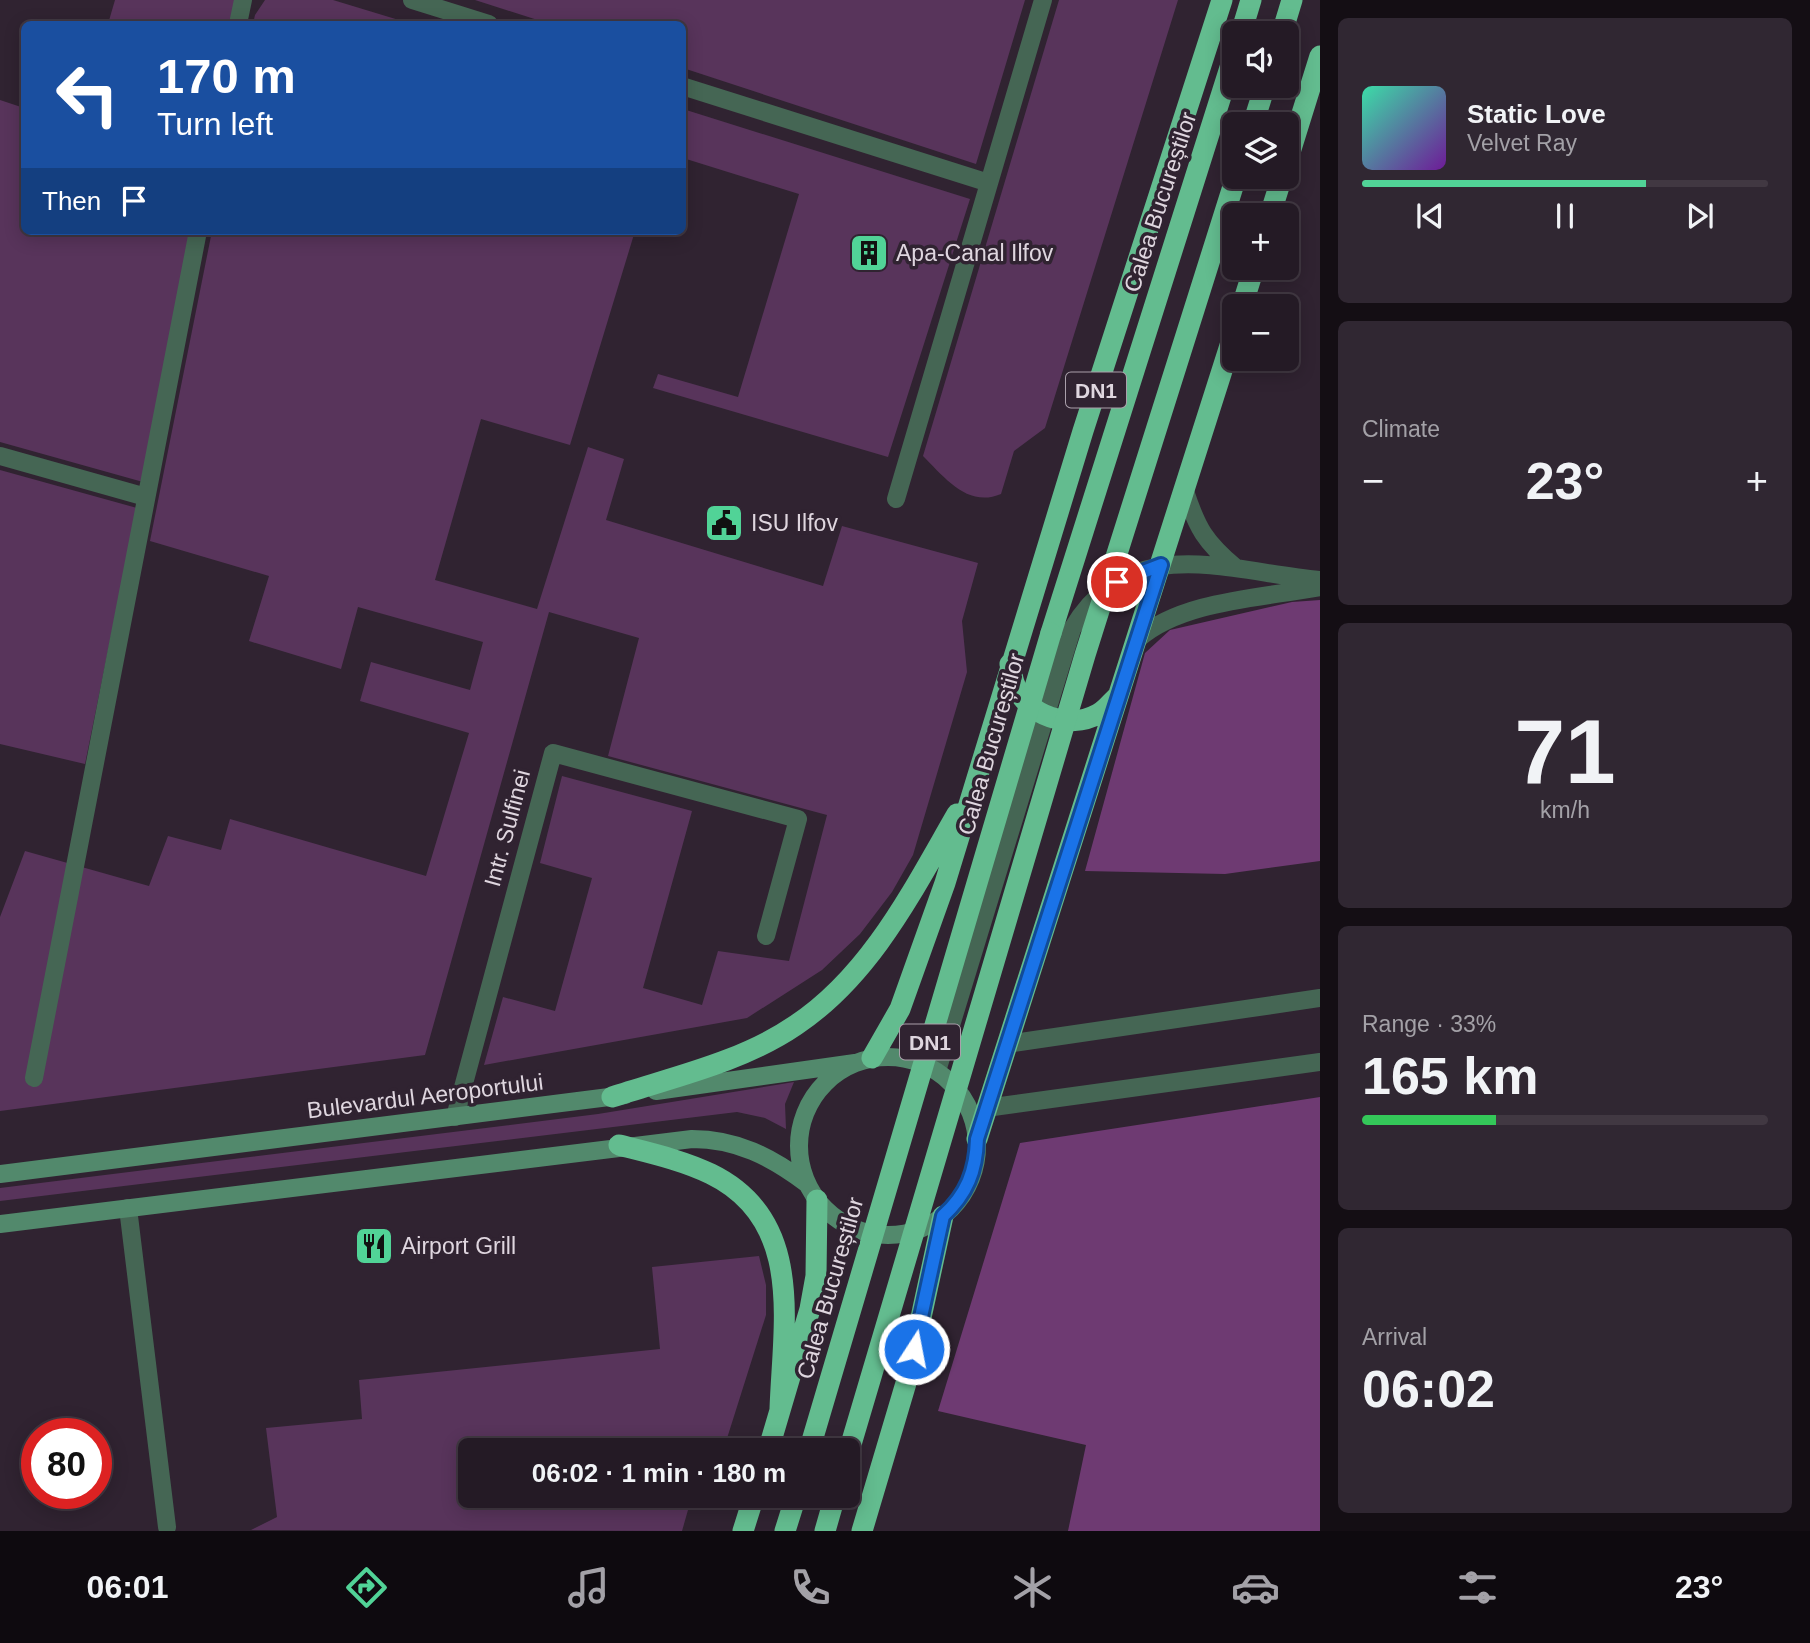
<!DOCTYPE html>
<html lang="en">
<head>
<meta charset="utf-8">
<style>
  :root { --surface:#241a25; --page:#302732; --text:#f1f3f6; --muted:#a3a1a7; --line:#413842; --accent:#51d397 }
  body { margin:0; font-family:Arial,sans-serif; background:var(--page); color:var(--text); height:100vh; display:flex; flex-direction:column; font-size:26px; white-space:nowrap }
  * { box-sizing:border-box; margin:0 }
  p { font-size:23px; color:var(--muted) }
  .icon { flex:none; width:38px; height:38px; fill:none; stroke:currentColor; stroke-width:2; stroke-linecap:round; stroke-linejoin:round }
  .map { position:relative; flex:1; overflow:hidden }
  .panel { display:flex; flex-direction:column; gap:18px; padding:18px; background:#140e14; width:490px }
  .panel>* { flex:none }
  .top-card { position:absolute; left:21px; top:21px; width:665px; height:214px; border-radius:10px; box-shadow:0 4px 18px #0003,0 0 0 2px var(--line); background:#1a4fa0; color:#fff; overflow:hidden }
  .tools { position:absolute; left:1222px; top:21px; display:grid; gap:14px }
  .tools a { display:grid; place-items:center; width:77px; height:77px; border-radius:10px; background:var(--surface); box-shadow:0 4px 18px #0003,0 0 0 2px var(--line); font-size:35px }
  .speed { position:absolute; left:21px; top:1418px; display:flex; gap:14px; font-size:35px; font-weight:700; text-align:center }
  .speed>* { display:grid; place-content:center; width:91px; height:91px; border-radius:50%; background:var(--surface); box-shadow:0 4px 18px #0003,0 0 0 2px var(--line); line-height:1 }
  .speed .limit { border:10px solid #d22; background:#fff; color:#111 }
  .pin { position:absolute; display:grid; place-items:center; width:60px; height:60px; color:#fff; margin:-30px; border:4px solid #fff; border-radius:50%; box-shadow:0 2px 7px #0007 }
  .me { position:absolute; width:77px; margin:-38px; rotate:11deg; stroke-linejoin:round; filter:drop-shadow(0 0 5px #0008) }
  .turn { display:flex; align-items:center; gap:24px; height:147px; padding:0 21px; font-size:32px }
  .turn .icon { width:91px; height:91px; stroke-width:2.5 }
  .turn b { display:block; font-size:49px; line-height:60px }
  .then { display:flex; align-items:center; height:66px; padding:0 21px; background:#0003; gap:14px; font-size:26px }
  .big { font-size:52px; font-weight:800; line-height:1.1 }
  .panel .tile { flex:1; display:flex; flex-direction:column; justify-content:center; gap:10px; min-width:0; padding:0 24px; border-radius:10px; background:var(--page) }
  .panel .dial { align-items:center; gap:0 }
  .dial b { font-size:91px; line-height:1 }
  .song { display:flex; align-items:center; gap:21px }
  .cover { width:84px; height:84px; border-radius:10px; background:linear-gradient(135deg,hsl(160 70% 55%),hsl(280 70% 35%)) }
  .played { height:7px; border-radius:4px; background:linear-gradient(90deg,var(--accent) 70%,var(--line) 70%) }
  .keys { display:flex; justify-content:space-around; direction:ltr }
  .heat { display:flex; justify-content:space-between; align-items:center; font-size:38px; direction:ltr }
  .charge { height:10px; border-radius:5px; background:linear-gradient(90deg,#34c759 33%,var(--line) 0) }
  .trip { position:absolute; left:458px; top:1438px; width:402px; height:70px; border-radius:10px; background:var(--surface); box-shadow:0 4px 18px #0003,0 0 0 2px var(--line); font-weight:800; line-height:70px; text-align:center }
  .tabs { display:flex; height:112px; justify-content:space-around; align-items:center; background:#0e0a0f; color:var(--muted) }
  .tabs .icon { width:49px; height:49px }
  .tabs .current { color:var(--accent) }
  .tabs b { font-size:32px; color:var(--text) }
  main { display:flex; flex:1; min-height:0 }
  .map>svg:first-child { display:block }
  .green { fill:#58345b }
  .forest { fill:#6e3a72 }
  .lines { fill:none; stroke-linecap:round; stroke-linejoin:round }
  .lane { stroke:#456654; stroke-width:18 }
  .secondary { stroke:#52896c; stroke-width:18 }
  .highway { stroke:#63bc8f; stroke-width:21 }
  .highway-bridge { stroke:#63bc8f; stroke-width:21 }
  .route-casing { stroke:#114b97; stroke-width:18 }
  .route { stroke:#1a73e8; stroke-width:12 }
  .labels { text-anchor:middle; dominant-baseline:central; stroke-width:7; stroke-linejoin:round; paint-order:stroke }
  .shield { fill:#302331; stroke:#aaa0ab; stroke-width:2 }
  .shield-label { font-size:21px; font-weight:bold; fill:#dfd6df }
  .street-label { font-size:23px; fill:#dfd6df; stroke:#302331 }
  .poi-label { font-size:23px; fill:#dfd6df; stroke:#302331; text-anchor:start }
</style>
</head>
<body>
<main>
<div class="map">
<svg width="1320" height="1531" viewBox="0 0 1320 1531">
  <rect width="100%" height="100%" fill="#302331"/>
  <path class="green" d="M 115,0 L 236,0 L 231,24 L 108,24 Z
    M 265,0 L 333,0 L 412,24 L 253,24 L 255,15 Z
    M 475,0 L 1025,0 L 976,164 L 683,68 L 682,24 L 550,24 Z
    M 1059,0 L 1178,0 L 1045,428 L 1014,451 L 1001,494 C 968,508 945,478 923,456 Z
    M 0,100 L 24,108 L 24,231 L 191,231 L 143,482 L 0,442 Z
    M 683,109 L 970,199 L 888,457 L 653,388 L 658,374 L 738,397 L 799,194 L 683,158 Z
    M 212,231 L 635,231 L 570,445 L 481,419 L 435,580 L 537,609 L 588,447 L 624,459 L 606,520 L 823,586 L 842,526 L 978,563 L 962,621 L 967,672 L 913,855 L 892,892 L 860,934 L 822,970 L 747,1018 L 484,1065 L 503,997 L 555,1011 L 592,878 L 540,863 L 562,776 L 692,811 L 643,988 L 702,1005 L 718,951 L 789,961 L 827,815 L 608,756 L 639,638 L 549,612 L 425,1055 L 0,1111 L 0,917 L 25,851 L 149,886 L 168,836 L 221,850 L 230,819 L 426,876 L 469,733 L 360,701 L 371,662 L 470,690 L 483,642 L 358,607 L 341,669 L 249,641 L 269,576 L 150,541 Z
    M 0,470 L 137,508 L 85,764 L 0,744 Z
    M 794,1082 L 785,1104 L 786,1129 L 765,1118 L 737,1112 L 0,1201 L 0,1188 L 598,1114 Z
    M 759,1256 L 766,1285 L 766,1315 L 723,1451 L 471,1451 L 471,1496 L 692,1496 L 682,1531 L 251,1530 L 277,1517 L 266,1428 L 362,1419 L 359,1380 L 660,1349 L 652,1267 Z"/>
  <path class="forest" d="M 1320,600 L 1320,861 L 1225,874 L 1085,871 L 1145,653 L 1170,630 L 1292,602 Z
    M 1320,1097 L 1320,1531 L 1068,1531 L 1086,1445 L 938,1411 L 1020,1143 Z"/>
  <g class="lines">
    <path class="lane" d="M 412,0 L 489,24
      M 238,24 L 243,0
      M 682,86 L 989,183
      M 0,456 L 146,497
      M 1185,491 C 1197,528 1205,542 1236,568
      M 896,499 L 1043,0
      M 1138,639 C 1182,600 1263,598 1320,587
      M 1007,1044 L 1320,998
      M 937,1071 L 1072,629 C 1131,530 1228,572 1320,580
      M 34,1078 L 198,231
      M 986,1108 L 1320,1062
      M 455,1117 L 553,753 L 798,819 L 766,936
      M 128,1208 L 167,1527"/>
    <path class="secondary" d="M799 1146a89 89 0 1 1 178 0a89 89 0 1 1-178 0Z
      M 656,1091 L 855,1063
      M 0,1174 L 625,1095
      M 0,1224 L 692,1139 C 737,1139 771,1157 806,1183"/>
    <path class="highway" d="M 1241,33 L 1251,0
      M 1282,33 L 1292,0
      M 1253,124 L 1265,86
      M 1286,165 L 1320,56
      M 1270,215 L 1282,177
      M 1242,306 L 1254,268
      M 1051,633 L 1234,55
      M 1010,664 C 1012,670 1012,679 1015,685 C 1028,716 1069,730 1098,714 C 1106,710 1112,701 1118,696
      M 872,1058 L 900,1009 L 945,883 L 1083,431 L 1222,0
      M 612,1097 C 673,1077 742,1062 796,1025 C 871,975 913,890 957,814
      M 977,1139 L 1234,333
      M 619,1145 C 650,1153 682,1160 711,1174 C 805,1220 783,1323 780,1409
      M 768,1451 L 810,1309 L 816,1276 L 817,1200
      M 743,1531 L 754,1496
      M 785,1531 L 796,1496
      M 825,1531 L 835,1496
      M 862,1531 L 909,1373 L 943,1216"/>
    <path class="highway-bridge" d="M 809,1451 L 1051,633
      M 849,1451 L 1085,655 L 1236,177"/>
  </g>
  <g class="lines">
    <defs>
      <path id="route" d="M 914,1349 L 943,1216 C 967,1194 976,1171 977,1139 L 1161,565 L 1117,582"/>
    </defs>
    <use href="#route" class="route-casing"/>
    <use href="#route" class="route"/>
  </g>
  <defs>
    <symbol id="building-square" viewBox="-11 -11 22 22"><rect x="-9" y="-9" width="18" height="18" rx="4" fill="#51d397" stroke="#302331"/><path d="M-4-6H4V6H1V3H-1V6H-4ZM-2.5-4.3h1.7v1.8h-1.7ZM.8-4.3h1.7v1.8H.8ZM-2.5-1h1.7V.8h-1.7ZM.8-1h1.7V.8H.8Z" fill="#111"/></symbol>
    <symbol id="civic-square" viewBox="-11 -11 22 22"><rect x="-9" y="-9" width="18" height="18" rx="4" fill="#51d397" stroke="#302331"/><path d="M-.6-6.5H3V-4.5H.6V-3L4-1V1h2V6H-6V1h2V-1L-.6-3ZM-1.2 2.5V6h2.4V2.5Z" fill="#111"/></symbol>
    <symbol id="restaurant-square" viewBox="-11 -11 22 22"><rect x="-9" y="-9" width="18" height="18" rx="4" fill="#51d397" stroke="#302331"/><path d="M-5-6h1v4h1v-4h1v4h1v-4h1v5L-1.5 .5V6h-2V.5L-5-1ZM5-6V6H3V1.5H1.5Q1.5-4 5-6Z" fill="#111"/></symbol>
  </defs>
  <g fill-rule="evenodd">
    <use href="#building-square" x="847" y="231" width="44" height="44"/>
    <use href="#civic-square" x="702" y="501" width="44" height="44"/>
    <use href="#restaurant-square" x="352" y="1224" width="44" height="44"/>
  </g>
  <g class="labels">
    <g class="shield">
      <rect x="1066" y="372.5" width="60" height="35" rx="5"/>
      <rect x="900" y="1024.5" width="60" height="35" rx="5"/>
    </g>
    <g class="shield-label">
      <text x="1096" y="390">DN1</text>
      <text x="930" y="1042">DN1</text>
    </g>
    <g class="street-label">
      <text transform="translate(1160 202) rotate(-72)">Calea Bucureștilor</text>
      <text transform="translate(991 744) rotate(-74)">Calea Bucureștilor</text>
      <text transform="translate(507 828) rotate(-75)">Intr. Sulfinei</text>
      <text transform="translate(425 1096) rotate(-7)">Bulevardul Aeroportului</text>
      <text transform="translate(830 1288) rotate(-74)">Calea Bucureștilor</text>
    </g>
    <g class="poi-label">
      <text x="896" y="253">Apa-Canal Ilfov</text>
      <text x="751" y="523">ISU Ilfov</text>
      <text x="401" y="1246">Airport Grill</text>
    </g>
  </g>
</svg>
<div class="tools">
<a><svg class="icon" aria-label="sound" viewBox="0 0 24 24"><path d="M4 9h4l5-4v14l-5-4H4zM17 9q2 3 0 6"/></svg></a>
<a><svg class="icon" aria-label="layers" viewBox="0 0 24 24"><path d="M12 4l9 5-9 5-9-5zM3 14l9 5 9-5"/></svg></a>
<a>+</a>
<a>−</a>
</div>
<div class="speed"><div class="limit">80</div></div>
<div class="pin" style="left:1117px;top:582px;background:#d93025"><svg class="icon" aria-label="arrive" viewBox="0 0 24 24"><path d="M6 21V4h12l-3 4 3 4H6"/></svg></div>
<svg class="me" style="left:914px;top:1349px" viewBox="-20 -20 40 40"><circle r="17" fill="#1a73e8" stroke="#fff" stroke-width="3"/><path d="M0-11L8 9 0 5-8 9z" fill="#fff"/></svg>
<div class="trip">06:02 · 1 min · 180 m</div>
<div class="top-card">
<div class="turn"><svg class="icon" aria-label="left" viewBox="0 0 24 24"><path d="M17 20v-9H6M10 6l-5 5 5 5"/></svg><div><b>170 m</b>Turn left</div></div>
<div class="then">Then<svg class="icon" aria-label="arrive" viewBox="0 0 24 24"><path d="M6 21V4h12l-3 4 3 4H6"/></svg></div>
</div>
</div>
<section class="panel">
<div class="tile">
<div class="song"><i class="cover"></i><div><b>Static Love</b><p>Velvet Ray</p></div></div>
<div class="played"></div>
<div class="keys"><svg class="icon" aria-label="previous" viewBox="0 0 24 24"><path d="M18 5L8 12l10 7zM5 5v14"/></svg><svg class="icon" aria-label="pause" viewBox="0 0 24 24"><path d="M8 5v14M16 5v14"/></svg><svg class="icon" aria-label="next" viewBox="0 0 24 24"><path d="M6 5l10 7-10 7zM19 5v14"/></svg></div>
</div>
<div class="tile"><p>Climate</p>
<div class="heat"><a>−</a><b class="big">23°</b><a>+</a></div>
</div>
<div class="tile dial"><b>71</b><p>km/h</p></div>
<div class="tile"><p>Range · 33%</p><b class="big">165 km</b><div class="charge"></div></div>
<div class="tile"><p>Arrival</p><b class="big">06:02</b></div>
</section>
</main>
<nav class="tabs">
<b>06:01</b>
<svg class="icon current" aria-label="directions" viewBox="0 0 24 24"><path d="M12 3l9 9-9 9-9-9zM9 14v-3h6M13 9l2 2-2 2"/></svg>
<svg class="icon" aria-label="music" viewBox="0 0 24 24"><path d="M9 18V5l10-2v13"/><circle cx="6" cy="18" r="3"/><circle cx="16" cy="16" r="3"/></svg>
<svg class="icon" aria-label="phone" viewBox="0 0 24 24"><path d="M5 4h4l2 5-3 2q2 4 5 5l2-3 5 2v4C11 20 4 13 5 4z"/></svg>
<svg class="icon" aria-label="climate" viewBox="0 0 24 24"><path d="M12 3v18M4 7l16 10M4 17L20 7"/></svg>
<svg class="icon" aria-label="car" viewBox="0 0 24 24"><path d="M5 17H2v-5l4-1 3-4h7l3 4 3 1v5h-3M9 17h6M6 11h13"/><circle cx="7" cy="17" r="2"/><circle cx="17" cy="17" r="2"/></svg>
<svg class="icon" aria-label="filters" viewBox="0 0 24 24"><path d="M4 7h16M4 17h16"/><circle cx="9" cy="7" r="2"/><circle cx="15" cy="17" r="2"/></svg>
<b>23°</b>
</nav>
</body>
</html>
